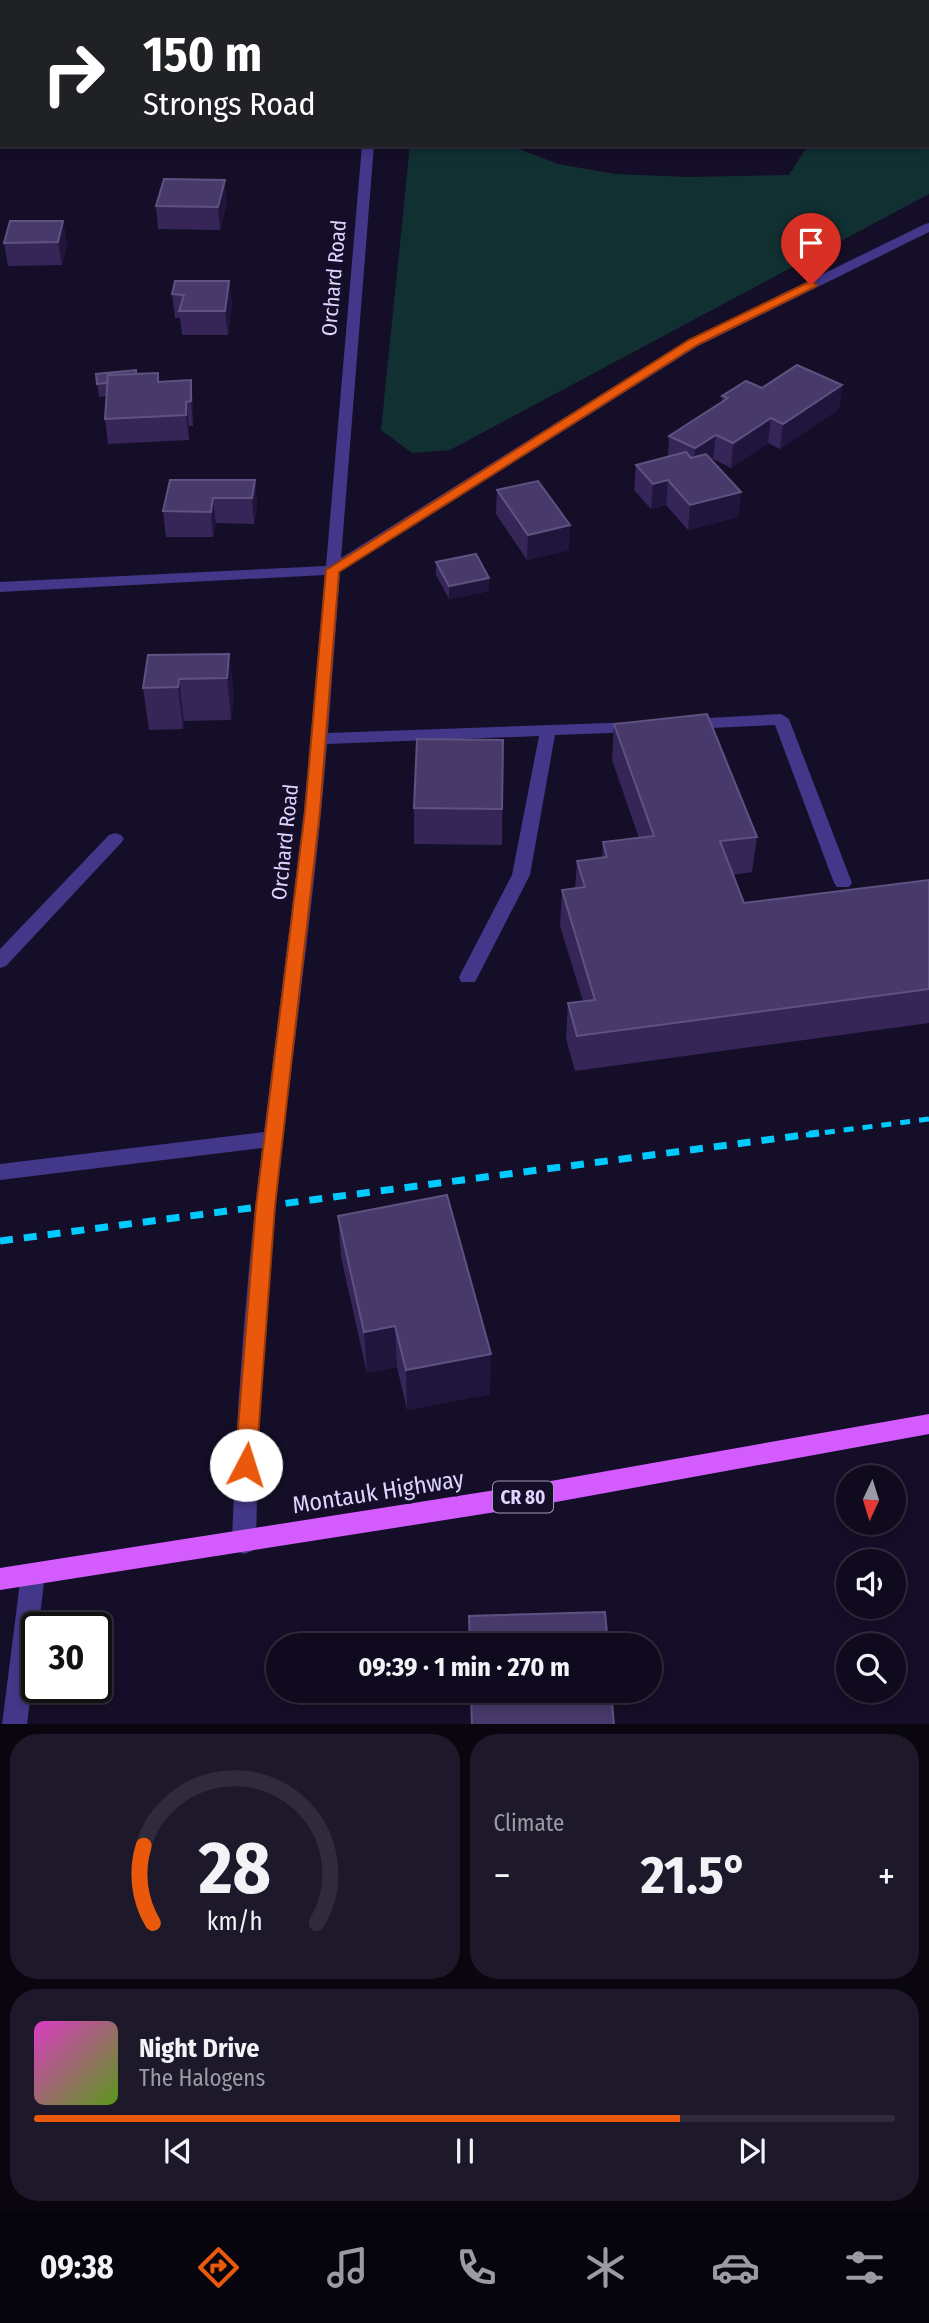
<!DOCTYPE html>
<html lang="en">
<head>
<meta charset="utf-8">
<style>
  :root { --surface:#100a1e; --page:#1e182b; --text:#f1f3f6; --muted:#9c9aa4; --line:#302b3c; --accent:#ea580c }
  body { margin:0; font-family:"Fira Sans Condensed",sans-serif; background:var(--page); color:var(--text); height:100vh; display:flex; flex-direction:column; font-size:26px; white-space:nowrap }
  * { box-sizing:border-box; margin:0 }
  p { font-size:23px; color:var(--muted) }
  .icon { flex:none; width:38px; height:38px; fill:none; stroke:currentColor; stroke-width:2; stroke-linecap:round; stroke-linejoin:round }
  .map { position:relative; height:1724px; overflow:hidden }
  .details { display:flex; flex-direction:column; gap:10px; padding:10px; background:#090610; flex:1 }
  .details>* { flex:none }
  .hud { position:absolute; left:0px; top:0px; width:929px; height:147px; box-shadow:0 4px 10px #0003,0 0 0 2px var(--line); background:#202124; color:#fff; overflow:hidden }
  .needle { width:46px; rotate:184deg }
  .tools { position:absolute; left:836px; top:1465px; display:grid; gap:14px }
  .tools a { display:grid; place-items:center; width:70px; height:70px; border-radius:50%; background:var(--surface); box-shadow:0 4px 10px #0003,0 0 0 2px var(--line); font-size:35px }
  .speed { position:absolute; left:21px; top:1612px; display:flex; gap:14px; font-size:35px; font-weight:700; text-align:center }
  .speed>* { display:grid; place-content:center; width:91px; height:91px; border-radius:50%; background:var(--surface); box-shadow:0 4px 10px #0003,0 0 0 2px var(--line); line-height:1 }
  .speed .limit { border:4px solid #111; border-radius:10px; background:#fff; color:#111 }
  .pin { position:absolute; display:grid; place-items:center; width:60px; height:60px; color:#fff; margin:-72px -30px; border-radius:50% 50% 50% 0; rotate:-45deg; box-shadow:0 0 7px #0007 }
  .pin .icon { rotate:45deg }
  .me { position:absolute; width:77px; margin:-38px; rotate:5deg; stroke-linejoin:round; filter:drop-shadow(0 0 5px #0008) }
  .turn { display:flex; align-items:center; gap:24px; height:147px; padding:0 28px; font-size:32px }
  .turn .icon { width:91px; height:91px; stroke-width:2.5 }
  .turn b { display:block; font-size:49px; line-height:60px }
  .big { font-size:52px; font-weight:700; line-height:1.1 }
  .details .card { flex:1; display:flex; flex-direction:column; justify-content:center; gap:10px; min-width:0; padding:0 24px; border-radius:28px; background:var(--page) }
  .details .dial { align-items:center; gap:0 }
  .dial svg { height:182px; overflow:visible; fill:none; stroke:var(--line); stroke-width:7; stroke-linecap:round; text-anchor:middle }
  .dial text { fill:var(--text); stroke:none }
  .song { display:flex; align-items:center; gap:21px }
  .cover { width:84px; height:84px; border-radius:10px; background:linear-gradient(135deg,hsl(310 70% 55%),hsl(90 70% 35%)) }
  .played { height:7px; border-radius:4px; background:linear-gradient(90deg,var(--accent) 75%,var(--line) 75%) }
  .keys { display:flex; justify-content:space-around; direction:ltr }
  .heat { display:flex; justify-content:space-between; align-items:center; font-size:38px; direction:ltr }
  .details .tiles { flex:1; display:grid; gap:10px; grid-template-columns:1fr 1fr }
  .card:last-child { grid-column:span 2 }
  .trip { position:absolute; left:266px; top:1633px; width:396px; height:70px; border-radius:35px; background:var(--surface); box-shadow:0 4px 10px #0003,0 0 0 2px var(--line); font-weight:700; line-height:70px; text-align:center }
  .tab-bar { display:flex; height:112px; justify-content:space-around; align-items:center; background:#06040c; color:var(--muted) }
  .tab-bar .icon { width:49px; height:49px }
  .tab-bar .selected { color:var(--accent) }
  .tab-bar b { font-size:32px; color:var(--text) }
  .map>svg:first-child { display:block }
  .green { fill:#113032 }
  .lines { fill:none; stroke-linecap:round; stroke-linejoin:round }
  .minor { fill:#433789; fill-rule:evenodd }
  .major { fill:#d45cff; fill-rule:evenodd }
  .rail-far1 { stroke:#01caff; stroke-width:5; stroke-dasharray:10 9; stroke-linecap:butt }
  .rail { stroke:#01caff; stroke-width:7; stroke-dasharray:13 11; stroke-linecap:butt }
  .wall { fill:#352657 }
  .shaded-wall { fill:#20153c }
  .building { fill:#473969; stroke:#5f5180; stroke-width:2 }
  .route { fill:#ea580c; stroke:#983908; stroke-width:2 }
  .labels { text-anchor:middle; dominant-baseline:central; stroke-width:7; stroke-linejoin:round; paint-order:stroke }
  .shield { fill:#150e28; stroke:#a299be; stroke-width:2 }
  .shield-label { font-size:19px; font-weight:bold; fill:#ded5ff }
  .street-label { font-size:21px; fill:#ded5ff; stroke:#150e28 }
  .near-street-label { font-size:24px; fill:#ded5ff; stroke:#150e28 }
</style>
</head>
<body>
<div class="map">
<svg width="929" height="1725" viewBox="0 0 929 1725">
  <rect width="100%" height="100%" fill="#150e28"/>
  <path class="green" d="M 808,0 L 929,0 L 929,194 L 450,450 L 412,453 L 381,430 L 410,145 L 509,145 L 558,164 L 615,174 L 689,177 L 789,175 L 808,145 L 928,145 L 928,2 Z"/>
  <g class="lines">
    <path class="minor" d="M 375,0 L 385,0 L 385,2 L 375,2 Z
      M 362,145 L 374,145 L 341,558 L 688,340 L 925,224 L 929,223 L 929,232 L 698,346 L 340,572 L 328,733 L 637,722 L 645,727 L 637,732 L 555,735 L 530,875 L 475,982 L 461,982 L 459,977 L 512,875 L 539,736 L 327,744 C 315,898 292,1050 276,1204 C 264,1316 258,1430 256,1543 L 252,1551 L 244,1554 L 236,1551 L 232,1543 C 236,1411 246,1279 262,1148 L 0,1180 L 0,1164 L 264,1132 L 304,811 L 325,575 L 0,592 L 0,582 L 326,566 Z
      M 781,714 L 789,719 L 852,883 L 849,887 L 837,887 L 834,883 L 775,725 L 689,729 L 681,724 L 689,719 Z
      M 115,833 L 121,835 L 124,839 L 121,843 L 6,966 L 0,968 L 0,949 L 109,835 Z
      M 33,1563 L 41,1566 L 45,1574 L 27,1725 L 2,1725 L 21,1574 L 25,1566 Z"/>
    <path class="major" d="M 929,1414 L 929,1434 L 534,1506 L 0,1590 L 0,1568 L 534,1484 Z"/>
    <path class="rail-far1" d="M 806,1135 L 929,1119"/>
    <path class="rail" d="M 0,1241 L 819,1133"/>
  </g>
  <path class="wall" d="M 220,0 L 277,0 L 276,2 L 220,2 Z
    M 227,202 L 220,230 L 158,229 L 156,206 Z
    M 63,221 L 67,244 L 62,265 L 8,266 L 4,243 Z
    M 229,281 L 232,304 L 228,335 L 182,335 L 180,318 L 175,318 L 172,294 Z
    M 96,374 L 136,374 L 159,381 L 191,380 L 193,404 L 193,426 L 189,426 L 189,440 L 108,444 L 105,419 L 106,396 L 99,397 Z
    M 842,385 L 839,409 L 780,449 L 768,443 L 731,468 L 713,459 L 712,460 L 741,492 L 738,517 L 688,530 L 666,505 L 651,509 L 634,490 L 636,465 L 668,457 L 669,436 L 722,402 L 722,396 L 762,388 Z
    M 255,480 L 257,505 L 254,524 L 216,523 L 213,537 L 166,537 L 163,511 Z
    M 497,490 L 569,550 L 527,560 L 496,514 Z
    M 436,562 L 489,578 L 489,591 L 449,599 L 436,575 Z
    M 229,654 L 234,696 L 231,720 L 184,721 L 183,729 L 149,730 L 143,688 Z
    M 614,724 L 757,837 L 752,872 L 733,875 L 744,903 L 929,880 L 929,1023 L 575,1071 L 566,1039 L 568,1003 L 583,1001 L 560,926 L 562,890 L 575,888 L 577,861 L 602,858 L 603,842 L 639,838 L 612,760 Z
    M 503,740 L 502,845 L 414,844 L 414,808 Z
    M 338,1216 L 490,1394 L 407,1410 L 397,1367 L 367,1373 L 341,1257 Z
    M 470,1690 L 611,1690 L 614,1725 L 471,1725 Z"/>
  <path class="shaded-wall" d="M 225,180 L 227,202 L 220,230 L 218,207 Z
    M 63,221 L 67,244 L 62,265 L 58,242 Z
    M 229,281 L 232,304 L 228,335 L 225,311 Z
    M 191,380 L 193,404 L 193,426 L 191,401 Z
    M 842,385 L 839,409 L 780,449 L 783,424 Z
    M 186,402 L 189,426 L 189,440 L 186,415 Z
    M 771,418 L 768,443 L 731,468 L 733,443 Z
    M 716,435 L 713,459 L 693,473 L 695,448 Z
    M 255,480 L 257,505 L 254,524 L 252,498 Z
    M 668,480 L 666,505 L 651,509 L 653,484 Z
    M 741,492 L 738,517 L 688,530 L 690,505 Z
    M 213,498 L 216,523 L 213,537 L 211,512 Z
    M 570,525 L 569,550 L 527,560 L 528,535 Z
    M 489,578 L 489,591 L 449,599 L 449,586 Z
    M 229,654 L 234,696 L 231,720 L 227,678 Z
    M 179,679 L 184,721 L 183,729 L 178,687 Z
    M 395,1326 L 397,1367 L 367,1373 L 364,1332 Z
    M 491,1354 L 490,1394 L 407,1410 L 406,1370 Z"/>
  <path class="building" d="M 457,0 L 500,0 L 500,2 L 461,2 L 457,1 Z
    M 164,179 L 225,180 L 218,207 L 156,206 Z
    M 10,221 L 63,221 L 58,242 L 4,243 Z
    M 175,281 L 229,281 L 225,311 L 179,311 L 184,295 L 172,294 Z
    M 797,365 L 842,385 L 783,424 L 771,418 L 733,443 L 716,435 L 695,448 L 669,436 L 728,398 L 722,396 L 746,381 L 762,388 Z
    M 136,370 L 136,374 L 108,375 L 107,383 L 97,384 L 96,374 Z
    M 158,373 L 158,382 L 191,380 L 191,401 L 186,402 L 186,415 L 105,419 L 108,375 Z
    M 686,452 L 691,458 L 706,454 L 741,492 L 690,505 L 668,480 L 653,484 L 636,465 Z
    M 170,480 L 255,480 L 252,498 L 213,498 L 211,512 L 163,511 Z
    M 538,481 L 570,525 L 528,535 L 497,490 Z
    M 476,554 L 489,578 L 449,586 L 436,562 Z
    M 229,654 L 227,678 L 179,679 L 178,687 L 143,688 L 148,655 Z
    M 707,714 L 757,837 L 720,841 L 744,903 L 929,880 L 929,989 L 577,1036 L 568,1003 L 595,1000 L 562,890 L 585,887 L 577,861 L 607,857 L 603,842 L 654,836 L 614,724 Z
    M 417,739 L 503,740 L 502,809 L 414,808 Z
    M 447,1195 L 491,1354 L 406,1370 L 395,1326 L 364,1332 L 338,1216 Z
    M 605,1612 L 608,1645 L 470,1645 L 469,1616 Z
    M 471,1690 L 611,1690 L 614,1725 L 472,1725 Z"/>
  <path class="route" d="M 811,281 L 817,285 L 815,287 L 697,345 L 339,572 L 320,811 L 275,1206 L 256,1465 L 253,1471 L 246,1474 L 238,1471 L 235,1465 L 256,1206 L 305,811 L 326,570 L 689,340 Z"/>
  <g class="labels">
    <rect class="shield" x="493" y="1481.5" width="60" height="31" rx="5"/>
    <g class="shield-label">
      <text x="523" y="1497">CR 80</text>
    </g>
    <g class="street-label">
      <text transform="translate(334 278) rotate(-85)">Orchard Road</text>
      <text transform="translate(285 842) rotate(-84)">Orchard Road</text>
    </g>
    <g class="near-street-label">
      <text transform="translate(378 1492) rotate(-9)">Montauk Highway</text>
    </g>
  </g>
</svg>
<div class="tools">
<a><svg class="needle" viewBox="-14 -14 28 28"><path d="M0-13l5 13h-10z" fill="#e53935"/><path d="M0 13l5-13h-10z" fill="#9c9aa4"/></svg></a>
<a><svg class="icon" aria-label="sound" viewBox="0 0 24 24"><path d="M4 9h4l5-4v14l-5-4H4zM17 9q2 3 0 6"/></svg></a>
<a><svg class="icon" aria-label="search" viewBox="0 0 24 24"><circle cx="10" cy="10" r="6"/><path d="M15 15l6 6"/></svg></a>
</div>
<div class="speed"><div class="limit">30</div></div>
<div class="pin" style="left:811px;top:285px;background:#d93025"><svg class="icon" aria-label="arrive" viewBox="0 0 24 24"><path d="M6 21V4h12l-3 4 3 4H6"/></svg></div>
<svg class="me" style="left:246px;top:1465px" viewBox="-20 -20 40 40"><circle r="19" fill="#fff"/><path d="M0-13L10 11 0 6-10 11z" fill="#ea580c"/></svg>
<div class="trip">09:39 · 1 min · 270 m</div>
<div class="hud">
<div class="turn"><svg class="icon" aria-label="right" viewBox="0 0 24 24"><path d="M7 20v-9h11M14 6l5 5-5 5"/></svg><div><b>150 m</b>Strongs Road</div></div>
</div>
</div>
<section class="details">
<div class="tiles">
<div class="card dial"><svg viewBox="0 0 100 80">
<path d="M14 69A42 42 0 1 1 86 69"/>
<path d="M14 69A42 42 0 0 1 10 35" stroke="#ea580c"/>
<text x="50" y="56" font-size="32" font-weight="700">28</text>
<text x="50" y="72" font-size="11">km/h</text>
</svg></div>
<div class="card"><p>Climate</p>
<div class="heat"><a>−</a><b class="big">21.5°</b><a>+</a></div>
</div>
<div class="card">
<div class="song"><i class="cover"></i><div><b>Night Drive</b><p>The Halogens</p></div></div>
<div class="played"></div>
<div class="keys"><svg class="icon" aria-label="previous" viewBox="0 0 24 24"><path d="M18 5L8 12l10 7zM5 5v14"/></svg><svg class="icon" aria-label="pause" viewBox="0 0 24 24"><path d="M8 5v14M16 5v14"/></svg><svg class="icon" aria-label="next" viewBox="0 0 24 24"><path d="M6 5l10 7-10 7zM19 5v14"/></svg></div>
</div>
</div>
</section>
<nav class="tab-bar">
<b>09:38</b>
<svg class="icon selected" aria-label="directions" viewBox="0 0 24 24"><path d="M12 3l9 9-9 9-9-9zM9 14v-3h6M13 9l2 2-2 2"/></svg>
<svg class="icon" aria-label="music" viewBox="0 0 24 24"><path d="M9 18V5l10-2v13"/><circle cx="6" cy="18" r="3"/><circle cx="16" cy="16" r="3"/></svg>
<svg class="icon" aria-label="phone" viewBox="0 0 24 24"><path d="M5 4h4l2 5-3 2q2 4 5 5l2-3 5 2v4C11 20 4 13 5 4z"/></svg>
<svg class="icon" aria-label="climate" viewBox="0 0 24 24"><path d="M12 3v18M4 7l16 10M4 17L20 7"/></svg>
<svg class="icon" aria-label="car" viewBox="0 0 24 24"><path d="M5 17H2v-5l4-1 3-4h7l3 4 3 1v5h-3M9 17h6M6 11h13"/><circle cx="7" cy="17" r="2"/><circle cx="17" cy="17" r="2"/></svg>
<svg class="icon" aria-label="filters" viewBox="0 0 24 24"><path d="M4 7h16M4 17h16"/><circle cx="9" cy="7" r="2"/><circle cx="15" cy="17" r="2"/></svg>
</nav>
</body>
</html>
